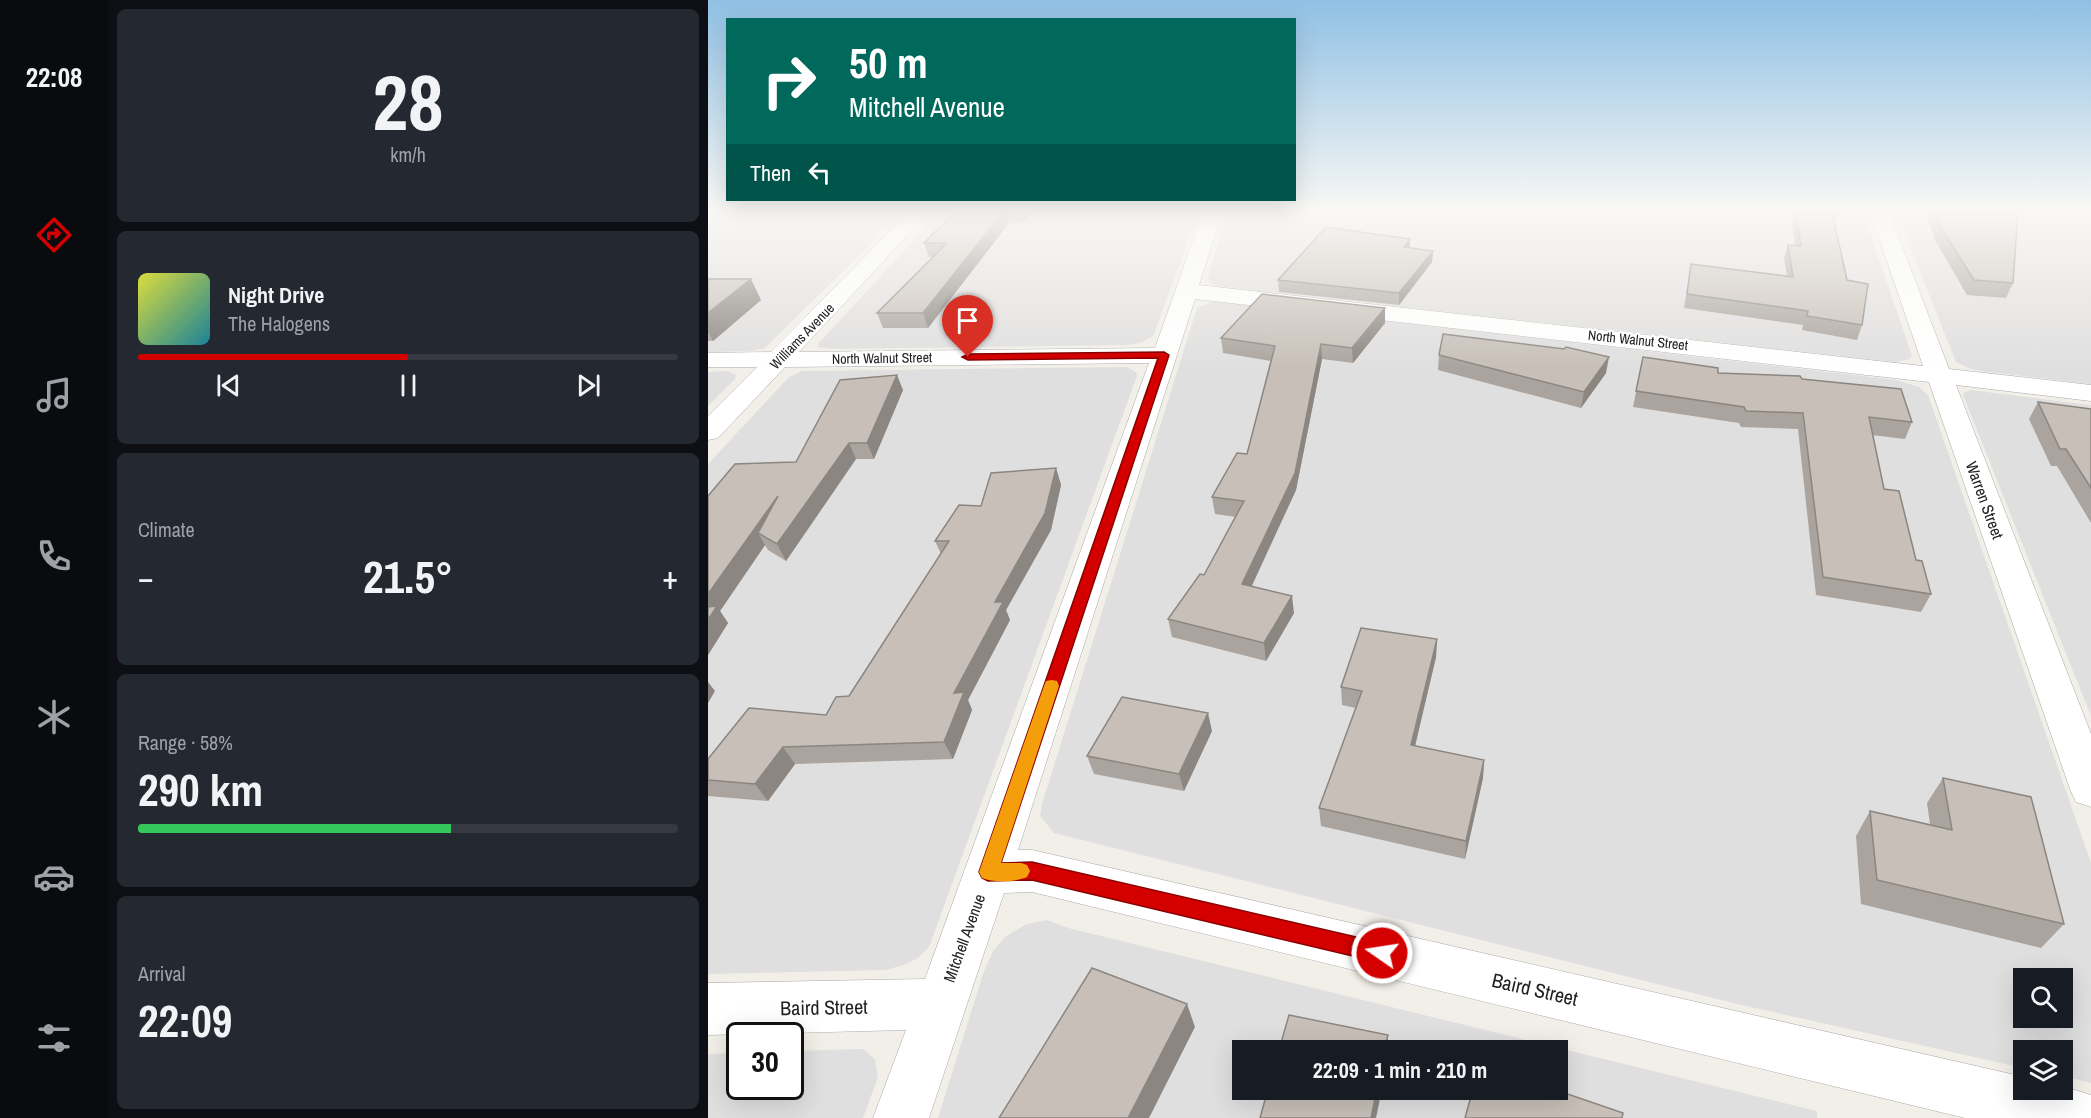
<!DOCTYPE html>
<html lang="en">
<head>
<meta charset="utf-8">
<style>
  :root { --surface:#171b24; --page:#242831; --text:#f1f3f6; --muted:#9ea1a6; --line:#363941; --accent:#d40000 }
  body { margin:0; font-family:"Archivo Narrow",sans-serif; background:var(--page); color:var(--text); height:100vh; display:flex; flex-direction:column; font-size:22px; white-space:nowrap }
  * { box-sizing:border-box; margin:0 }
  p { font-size:20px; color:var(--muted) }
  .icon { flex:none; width:33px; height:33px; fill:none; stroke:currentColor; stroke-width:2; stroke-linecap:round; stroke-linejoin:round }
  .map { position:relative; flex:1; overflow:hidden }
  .side { display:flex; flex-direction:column; gap:9px; padding:9px; background:#0d0f14; width:600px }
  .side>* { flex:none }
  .guide { position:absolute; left:18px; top:18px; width:570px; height:183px; border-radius:0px; box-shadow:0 6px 24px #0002; background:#00695c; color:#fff; overflow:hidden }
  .buttons { position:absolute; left:1305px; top:968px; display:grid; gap:12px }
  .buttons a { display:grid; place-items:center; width:60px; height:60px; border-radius:0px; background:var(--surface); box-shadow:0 6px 24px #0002; font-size:30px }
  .speed { position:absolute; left:18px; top:1022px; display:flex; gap:12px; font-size:30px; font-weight:700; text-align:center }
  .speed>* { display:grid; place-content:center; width:78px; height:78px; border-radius:50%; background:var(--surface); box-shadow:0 6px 24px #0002; line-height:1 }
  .speed .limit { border:3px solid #111; border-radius:9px; background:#fff; color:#111 }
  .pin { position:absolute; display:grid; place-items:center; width:51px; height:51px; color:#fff; margin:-62px -26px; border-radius:50% 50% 50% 0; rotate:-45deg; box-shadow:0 0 6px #0007 }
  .pin .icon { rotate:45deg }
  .me { position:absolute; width:66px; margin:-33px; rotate:283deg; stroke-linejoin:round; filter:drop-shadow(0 0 4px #0008) }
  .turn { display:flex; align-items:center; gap:21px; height:126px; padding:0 24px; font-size:27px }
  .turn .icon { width:78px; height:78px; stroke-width:2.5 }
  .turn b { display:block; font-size:42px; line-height:51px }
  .then { display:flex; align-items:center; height:57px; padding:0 24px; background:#0003; gap:12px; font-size:22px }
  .big { font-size:45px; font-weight:700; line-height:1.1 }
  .side .card { flex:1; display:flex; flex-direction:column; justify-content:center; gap:9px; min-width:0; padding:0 21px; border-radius:9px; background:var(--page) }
  .side .dial { align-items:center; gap:0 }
  .dial b { font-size:78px; line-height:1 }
  .song { display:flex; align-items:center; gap:18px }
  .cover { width:72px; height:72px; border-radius:9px; background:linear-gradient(135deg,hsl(60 70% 55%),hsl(190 70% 35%)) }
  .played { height:6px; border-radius:3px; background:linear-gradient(90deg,var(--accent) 50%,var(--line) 50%) }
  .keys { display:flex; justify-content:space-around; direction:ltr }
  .heat { display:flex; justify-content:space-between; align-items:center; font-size:33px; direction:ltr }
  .charge { height:9px; border-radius:4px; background:linear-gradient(90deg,#34c759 58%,var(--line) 0) }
  .trip { position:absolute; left:524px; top:1040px; width:336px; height:60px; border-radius:0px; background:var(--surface); box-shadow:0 6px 24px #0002; font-weight:700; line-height:60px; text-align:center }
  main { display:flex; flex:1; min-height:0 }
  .tabs { display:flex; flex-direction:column; width:108px; justify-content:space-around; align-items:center; background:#090b0e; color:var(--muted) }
  .tabs .icon { width:42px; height:42px }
  .tabs .on { color:var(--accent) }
  .tabs b { font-size:27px; color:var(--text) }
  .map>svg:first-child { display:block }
  .residential { fill:#e0dfdf; fill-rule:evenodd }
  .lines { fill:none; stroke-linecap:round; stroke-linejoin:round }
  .minor-casing { stroke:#a9a9a9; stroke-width:1 }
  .minor { fill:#fff; fill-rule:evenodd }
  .wall { fill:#aba49e }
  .shaded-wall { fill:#8b8681 }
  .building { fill:#c7bfb8; stroke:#8b8681; stroke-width:1.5 }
  .route { fill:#d40000; stroke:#8a0000; stroke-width:1.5 }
  .slow { fill:#f59e0b }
  .labels { text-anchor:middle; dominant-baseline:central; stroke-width:4.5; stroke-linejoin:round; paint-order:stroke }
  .far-street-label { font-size:14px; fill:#222; stroke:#fff }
  .street-label { font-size:16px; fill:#222; stroke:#fff }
  .near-street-label { font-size:20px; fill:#222; stroke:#fff }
</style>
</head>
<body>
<main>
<nav class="tabs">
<b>22:08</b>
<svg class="icon on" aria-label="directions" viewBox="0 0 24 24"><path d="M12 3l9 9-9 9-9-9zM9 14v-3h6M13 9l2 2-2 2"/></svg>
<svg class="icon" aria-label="music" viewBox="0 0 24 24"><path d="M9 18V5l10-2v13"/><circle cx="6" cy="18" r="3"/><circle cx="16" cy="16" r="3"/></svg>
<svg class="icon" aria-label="phone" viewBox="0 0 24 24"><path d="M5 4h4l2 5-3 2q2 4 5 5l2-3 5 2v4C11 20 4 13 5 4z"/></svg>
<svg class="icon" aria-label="climate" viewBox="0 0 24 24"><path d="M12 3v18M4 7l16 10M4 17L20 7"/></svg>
<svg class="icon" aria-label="car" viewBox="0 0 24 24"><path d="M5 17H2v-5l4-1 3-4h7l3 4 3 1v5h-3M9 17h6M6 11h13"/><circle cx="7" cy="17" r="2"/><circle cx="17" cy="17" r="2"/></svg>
<svg class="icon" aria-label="filters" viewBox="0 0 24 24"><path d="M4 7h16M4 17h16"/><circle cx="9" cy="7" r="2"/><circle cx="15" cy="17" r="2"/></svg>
</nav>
<section class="side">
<div class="card dial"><b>28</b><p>km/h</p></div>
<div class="card">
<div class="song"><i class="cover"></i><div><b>Night Drive</b><p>The Halogens</p></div></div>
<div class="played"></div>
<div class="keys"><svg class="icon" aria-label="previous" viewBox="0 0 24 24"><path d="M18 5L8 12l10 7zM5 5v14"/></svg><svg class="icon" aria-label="pause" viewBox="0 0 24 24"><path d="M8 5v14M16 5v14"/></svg><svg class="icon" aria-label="next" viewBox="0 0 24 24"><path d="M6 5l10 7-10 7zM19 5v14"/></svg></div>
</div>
<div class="card"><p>Climate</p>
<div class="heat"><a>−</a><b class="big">21.5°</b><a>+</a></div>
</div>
<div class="card"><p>Range · 58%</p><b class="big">290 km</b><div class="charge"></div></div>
<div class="card"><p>Arrival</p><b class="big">22:09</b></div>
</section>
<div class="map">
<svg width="1383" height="1118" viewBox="0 0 1383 1118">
  <rect width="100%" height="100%" fill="#f2efe9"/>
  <path class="residential" d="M 0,212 L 195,212 L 57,348 L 43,351 L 0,352 Z
    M 232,212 L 491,212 L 445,336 L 435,342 L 421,345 L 126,349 L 110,347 L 110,344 Z
    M 520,212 L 1155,212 L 1204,356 L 1201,359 L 1188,362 L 508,286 L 501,282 L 500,277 Z
    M 1188,212 L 1383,212 L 1383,384 L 1272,371 L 1263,369 L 1248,362 Z
    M 505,301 L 1188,380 L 1211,387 L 1220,395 L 1383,863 L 1383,1083 L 1355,1076 L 1354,1050 L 1316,1050 L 1315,1068 L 1029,1004 L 346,833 L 332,816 L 334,804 L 489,308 ZM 1316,978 L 1354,978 L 1354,1017 L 1316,1017 Z
    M 419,367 L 428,372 L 429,376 L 221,947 L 210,958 L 196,965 L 177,970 L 0,974 L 0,464 L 81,377 L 94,371 Z
    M 20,371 L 28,375 L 27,379 L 0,406 L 0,372 Z
    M 1263,390 L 1383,405 L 1383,716 L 1255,395 L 1257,392 Z
    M 339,920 L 360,928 L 1109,1111 L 1109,1118 L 230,1118 L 275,974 L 285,951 L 298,936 L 319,924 ZM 534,1050 L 849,1050 L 849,1089 L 534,1089 Z
    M 155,1049 L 167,1059 L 170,1077 L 155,1118 L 0,1118 L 0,1054 L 31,1053 L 32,1086 L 82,1086 L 83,1051 Z"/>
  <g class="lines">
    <defs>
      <path id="minor" d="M 201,212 L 221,212 L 91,352 L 447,348 L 495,212 L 514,212 L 491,285 L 1215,366 L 1162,212 L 1181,212 L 1241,369 L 1383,385 L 1383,401 L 1248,385 L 1383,734 L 1383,807 L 1368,802 L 1362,789 L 1221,382 L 487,299 L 310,850 L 324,850 L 1316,1077 L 1316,1089 L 1354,1089 L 1354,1086 L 1383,1095 L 1383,1118 L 1257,1118 L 324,892 L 296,893 L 221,1118 L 165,1118 L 198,1030 L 0,1035 L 0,983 L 217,979 L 441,363 L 77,367 L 10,438 L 0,440 L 0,416 L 49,367 L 0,367 L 0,353 L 63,352 Z"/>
    </defs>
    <use href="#minor" class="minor-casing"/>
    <use href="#minor" class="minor"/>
  </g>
  <path class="wall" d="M 247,212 L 322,212 L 317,222 L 301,223 L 220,328 L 175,328 L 169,313 L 225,257 L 221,257 L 216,243 Z
    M 1082,212 L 1130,212 L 1127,222 L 1126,222 L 1139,280 L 1154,325 L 1149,340 L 1094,330 L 1095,325 L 976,308 L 983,264 L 1079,276 L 1076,258 L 1080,245 L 1087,245 Z
    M 1218,212 L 1310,212 L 1305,283 L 1298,298 L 1259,295 L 1227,240 Z
    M 725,251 L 724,262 L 691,305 L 571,292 L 570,280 Z
    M 0,279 L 53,300 L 5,341 L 0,341 Z
    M 677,308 L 677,323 L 645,363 L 614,359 L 588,490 L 544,586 L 586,613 L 558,661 L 464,637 L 460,619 L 496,575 L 528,517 L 507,514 L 504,497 L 539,454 L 563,361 L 515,353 L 513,338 Z
    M 731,355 L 898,373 L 873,408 L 730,370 Z
    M 935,357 L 1010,373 L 1094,379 L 1204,422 L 1197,439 L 1164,435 L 1176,489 L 1223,594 L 1213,612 L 1108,595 L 1090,429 L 1033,427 L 1031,423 L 925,407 Z
    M 195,390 L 166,459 L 148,459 L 78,561 L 60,550 L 57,545 L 12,611 L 20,623 L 0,655 L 0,496 L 88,462 Z
    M 1330,402 L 1383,409 L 1383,523 L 1349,466 L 1343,466 L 1321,419 Z
    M 348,468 L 353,485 L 343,530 L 298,610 L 302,620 L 260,700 L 264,710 L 245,759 L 87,764 L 60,801 L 0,796 L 0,759 L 118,715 L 141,696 L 233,554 L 227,541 L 273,506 Z
    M 729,639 L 728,657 L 707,746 L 776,760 L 775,778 L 757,859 L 613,826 L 611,808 L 648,708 L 634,705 L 633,687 Z
    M 504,731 L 476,791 L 386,774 L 379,756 Z
    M 1235,778 L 1356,924 L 1333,948 L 1153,904 L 1148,836 L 1162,811 L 1222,824 L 1219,803 Z"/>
  <path class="shaded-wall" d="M 295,212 L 298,212 L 301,223 L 220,328 L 215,313 Z
    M 314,212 L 322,212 L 317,222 Z
    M 702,239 L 702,250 L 696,247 Z
    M 725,251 L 724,262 L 691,305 L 691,293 Z
    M 43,279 L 53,300 L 5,341 L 0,332 L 0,313 Z
    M 677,308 L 677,323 L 645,363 L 644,348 Z
    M 613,344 L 614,359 L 588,490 L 536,602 L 534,584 Z
    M 901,357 L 898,373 L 873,408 L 876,392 Z
    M 189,375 L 195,390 L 166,459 L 159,443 Z
    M 141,443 L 148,459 L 78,561 L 69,544 Z
    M 348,468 L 353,485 L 343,530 L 298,610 L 302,620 L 260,700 L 264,710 L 245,759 L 236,742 L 246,693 Z
    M 70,496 L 50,533 L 57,545 L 12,611 L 20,623 L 0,655 L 0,594 Z
    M 584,596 L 586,613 L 558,661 L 556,643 Z
    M 729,639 L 728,657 L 703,763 L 703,745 Z
    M 0,682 L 7,691 L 0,703 Z
    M 500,713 L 504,731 L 476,791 L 471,774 Z
    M 75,747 L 87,764 L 60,801 L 47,784 Z
    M 776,760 L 775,778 L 757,859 L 758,841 Z
    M 479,1004 L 487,1027 L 441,1118 L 420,1118 Z
    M 680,1035 L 680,1050 L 676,1050 Z
    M 669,1089 L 674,1089 L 668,1118 L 663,1118 Z"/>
  <path class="building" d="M 247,212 L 295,212 L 215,313 L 169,313 L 239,243 L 216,243 Z
    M 1088,212 L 1124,212 L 1139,280 L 1160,284 L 1154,325 L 1099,316 L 1100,311 L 979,294 L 983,264 L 1085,277 L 1080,245 L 1093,246 Z
    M 1227,212 L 1310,212 L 1305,283 L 1266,280 L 1232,226 Z
    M 618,227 L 702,239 L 696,247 L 725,251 L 691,293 L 570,280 Z
    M 0,279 L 43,279 L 0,313 Z
    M 554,294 L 677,308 L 644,348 L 613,344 L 587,473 L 534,584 L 584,596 L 556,643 L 460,619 L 492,574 L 496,575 L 536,501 L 504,497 L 529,453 L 539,454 L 567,346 L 513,338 Z
    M 735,334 L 856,349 L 858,347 L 901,357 L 876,392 L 731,355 Z
    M 935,357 L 1010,368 L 1010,373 L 1092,376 L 1094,379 L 1193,389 L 1204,422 L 1161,417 L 1176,489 L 1191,491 L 1208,560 L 1214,561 L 1223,594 L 1115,577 L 1095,413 L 1038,411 L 1036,407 L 928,391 Z
    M 189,375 L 159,443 L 141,443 L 69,544 L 50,533 L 70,496 L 0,594 L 0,496 L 27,464 L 88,462 L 132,380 Z
    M 1330,402 L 1383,409 L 1383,488 L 1358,449 L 1352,449 Z
    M 348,468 L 337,513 L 287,602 L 295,602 L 246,693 L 256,692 L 236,742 L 75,747 L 47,784 L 0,780 L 0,759 L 41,708 L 118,715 L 128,697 L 141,696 L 241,541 L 227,541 L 251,505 L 273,506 L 283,473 Z
    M 9,606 L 0,620 L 0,607 Z
    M 653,628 L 729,639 L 703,745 L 776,760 L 758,841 L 611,808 L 654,691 L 633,687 Z
    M 414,697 L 500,713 L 471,774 L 379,756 Z
    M 1235,778 L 1323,797 L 1356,924 L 1169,880 L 1162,811 L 1244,830 Z
    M 384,968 L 479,1004 L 420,1118 L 291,1118 Z
    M 581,1015 L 680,1035 L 676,1050 L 571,1050 Z
    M 560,1089 L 669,1089 L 663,1118 L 552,1118 Z
    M 765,1089 L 845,1089 L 915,1113 L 914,1118 L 757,1118 Z"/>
  <linearGradient id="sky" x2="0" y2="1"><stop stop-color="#8fc0e4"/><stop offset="0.57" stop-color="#f9f8f5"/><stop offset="1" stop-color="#f9f8f5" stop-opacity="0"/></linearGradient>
  <rect width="1383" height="369" fill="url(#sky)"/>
  <path class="route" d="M 456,352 L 461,355 L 293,863 L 324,862 L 674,943 L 681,946 L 684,953 L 681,960 L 674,963 L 324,880 L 280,881 L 274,878 L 271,872 L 450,358 L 260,360 L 254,357 L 260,354 Z"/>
  <path class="slow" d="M 344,680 L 349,681 L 351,686 L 293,863 L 313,863 L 319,865 L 322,871 L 319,877 C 307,882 286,883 274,878 L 271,872 L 336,686 L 338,681 Z"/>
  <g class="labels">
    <g class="far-street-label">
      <text transform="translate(94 336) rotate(-46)">Williams Avenue</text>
      <text transform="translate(930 340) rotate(6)">North Walnut Street</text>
      <text transform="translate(174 358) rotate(-1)">North Walnut Street</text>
    </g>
    <g class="street-label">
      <text transform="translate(1277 500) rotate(70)">Warren Street</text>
      <text transform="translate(256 938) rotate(-70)">Mitchell Avenue</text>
    </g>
    <g class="near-street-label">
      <text transform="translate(827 989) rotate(13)">Baird Street</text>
      <text transform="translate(116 1007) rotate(-1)">Baird Street</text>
    </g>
  </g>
</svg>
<div class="buttons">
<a><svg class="icon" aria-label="search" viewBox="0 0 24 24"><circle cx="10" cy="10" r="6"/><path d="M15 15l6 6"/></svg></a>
<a><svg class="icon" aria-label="layers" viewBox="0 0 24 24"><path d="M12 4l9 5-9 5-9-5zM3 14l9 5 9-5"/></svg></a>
</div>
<div class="speed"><div class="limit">30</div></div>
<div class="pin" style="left:260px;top:357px;background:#d93025"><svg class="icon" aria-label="arrive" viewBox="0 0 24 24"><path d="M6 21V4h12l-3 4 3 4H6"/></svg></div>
<svg class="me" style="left:674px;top:953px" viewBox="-20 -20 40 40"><circle r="17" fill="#d40000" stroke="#fff" stroke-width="3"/><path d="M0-11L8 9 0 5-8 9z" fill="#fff"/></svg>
<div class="trip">22:09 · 1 min · 210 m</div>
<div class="guide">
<div class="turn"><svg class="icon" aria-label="right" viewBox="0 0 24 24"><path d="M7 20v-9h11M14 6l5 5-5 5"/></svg><div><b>50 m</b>Mitchell Avenue</div></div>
<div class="then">Then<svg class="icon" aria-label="left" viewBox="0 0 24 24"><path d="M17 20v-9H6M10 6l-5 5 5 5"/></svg></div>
</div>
</div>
</main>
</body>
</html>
